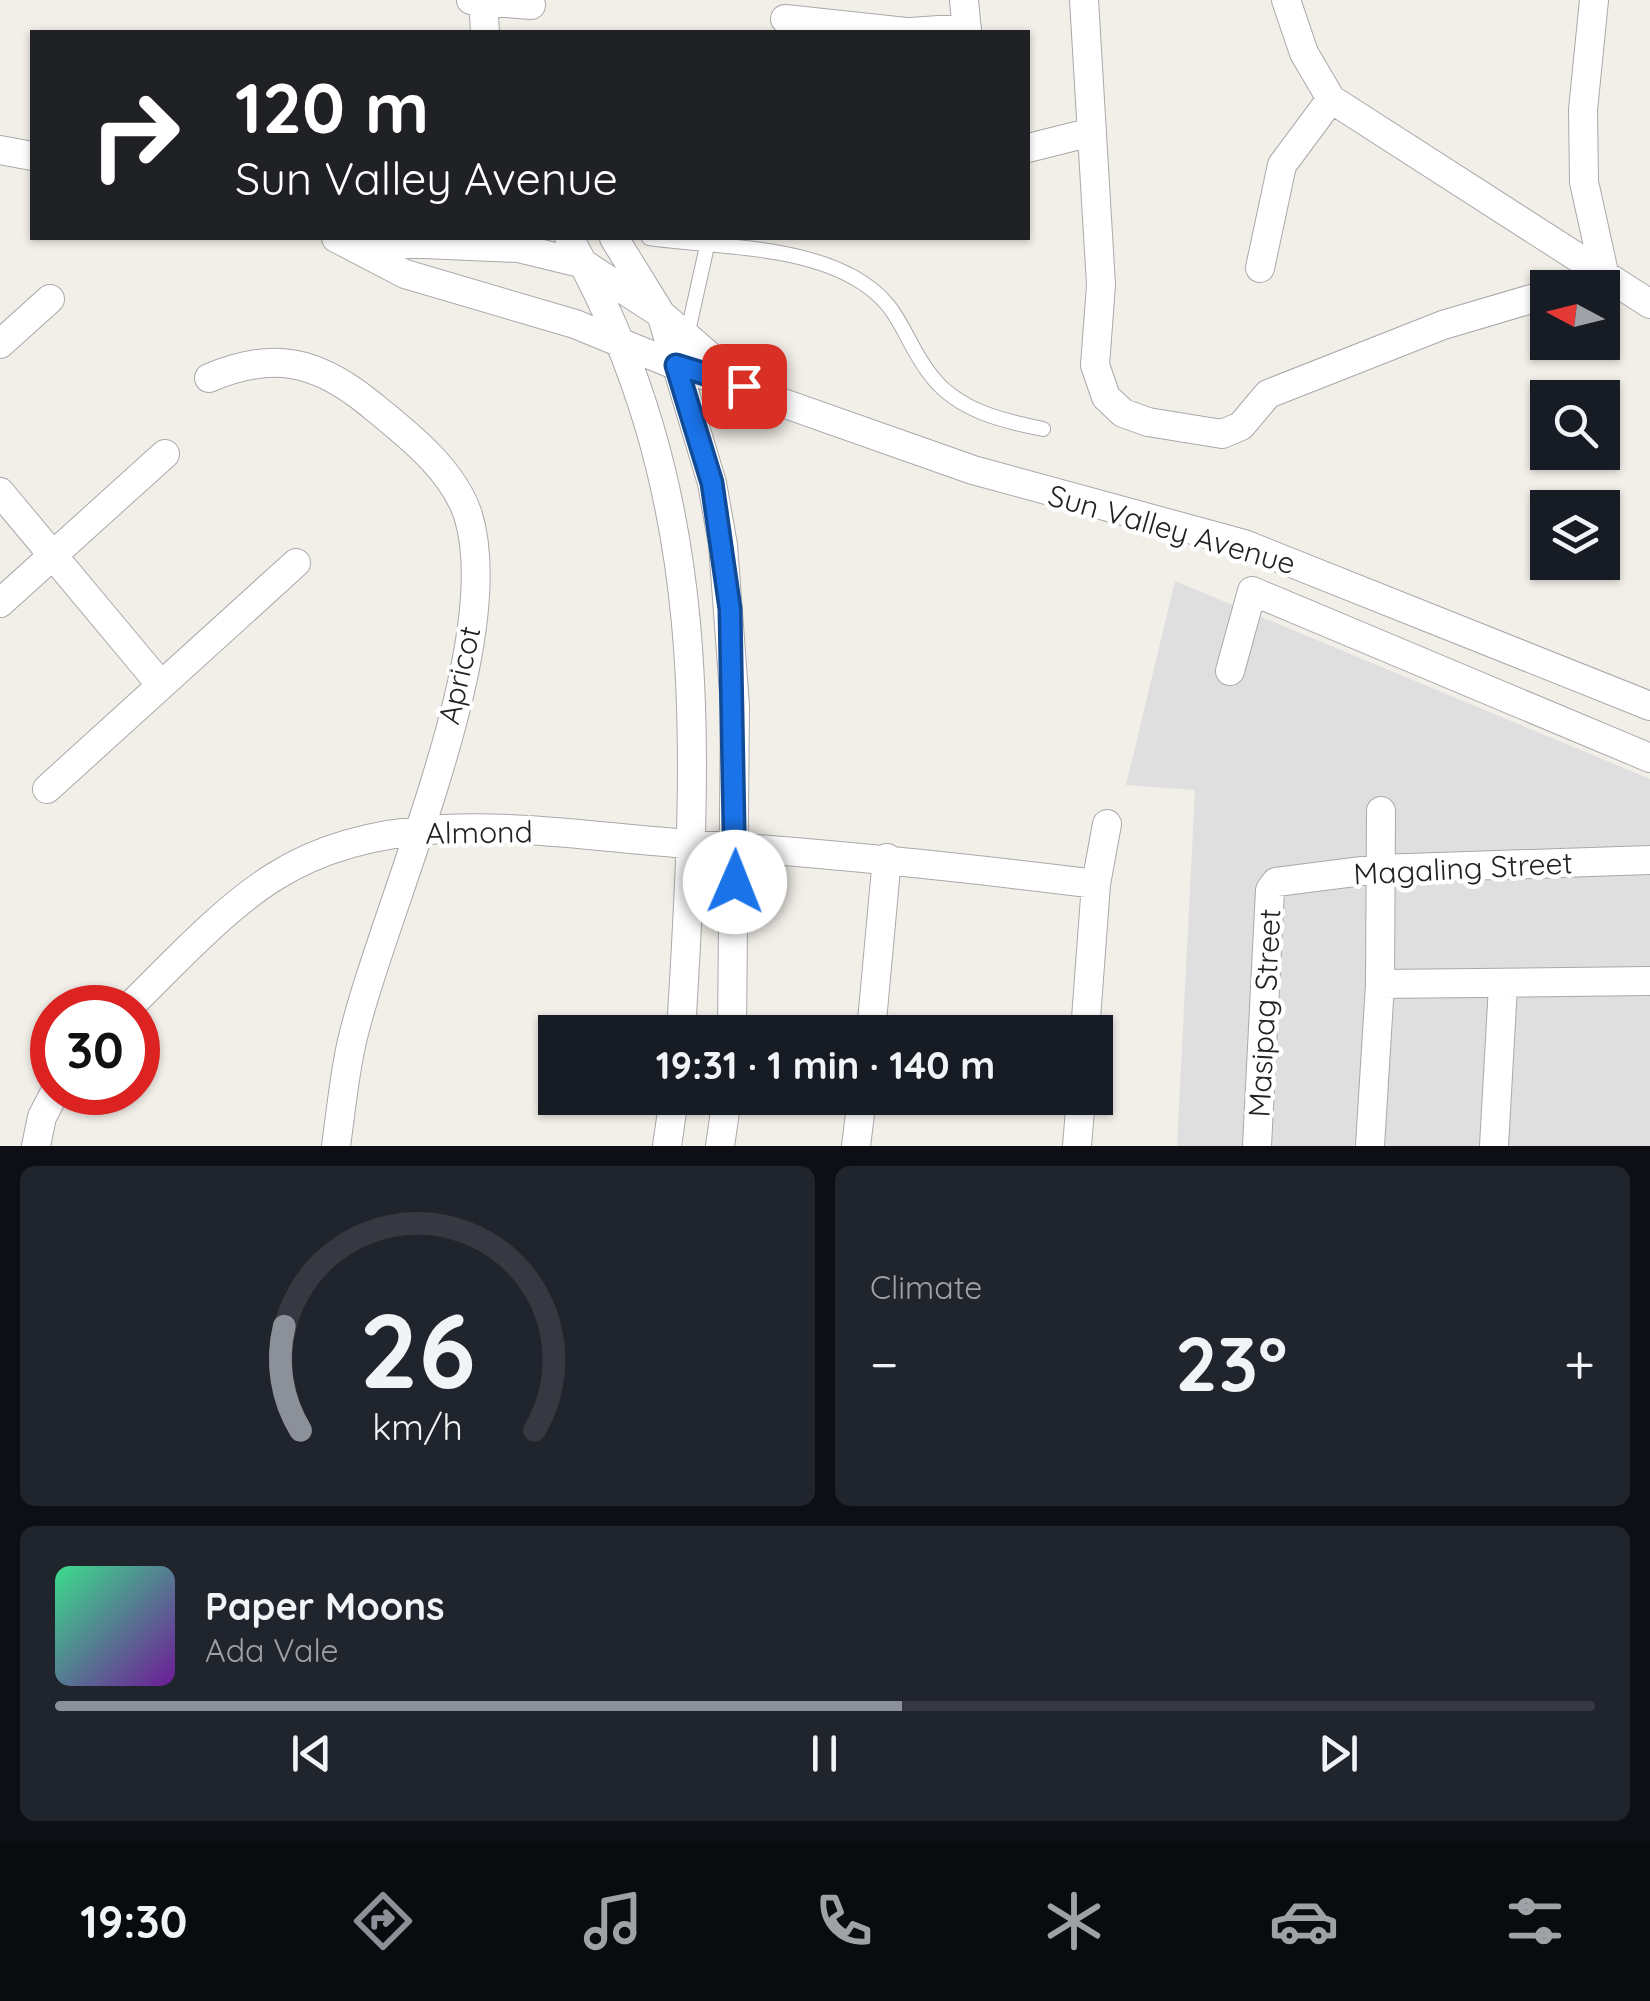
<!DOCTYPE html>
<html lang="en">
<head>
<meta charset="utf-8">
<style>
  :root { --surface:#171b24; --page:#20242c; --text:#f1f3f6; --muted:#9ea1a6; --line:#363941; --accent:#8c9099 }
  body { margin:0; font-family:Quicksand,sans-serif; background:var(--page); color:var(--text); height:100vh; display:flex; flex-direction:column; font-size:38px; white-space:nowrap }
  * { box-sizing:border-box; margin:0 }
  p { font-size:32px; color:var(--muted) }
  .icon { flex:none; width:55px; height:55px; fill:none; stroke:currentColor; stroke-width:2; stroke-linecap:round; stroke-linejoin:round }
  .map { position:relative; height:1146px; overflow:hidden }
  .details { display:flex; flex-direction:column; gap:20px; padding:20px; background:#0d0f14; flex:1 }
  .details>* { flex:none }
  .top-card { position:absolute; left:30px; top:30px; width:1000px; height:210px; border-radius:0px; box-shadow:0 2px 8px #0004; background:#202124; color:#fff; overflow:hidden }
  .needle { width:65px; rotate:277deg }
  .buttons { position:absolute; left:1530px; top:270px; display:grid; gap:20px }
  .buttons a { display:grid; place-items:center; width:90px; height:90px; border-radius:0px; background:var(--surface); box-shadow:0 2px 8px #0004; font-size:50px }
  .speed { position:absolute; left:30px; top:985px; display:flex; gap:20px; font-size:50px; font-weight:700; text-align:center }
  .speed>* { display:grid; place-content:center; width:130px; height:130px; border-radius:50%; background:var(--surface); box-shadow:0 2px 8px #0004; line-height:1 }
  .speed .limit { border:15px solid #d22; background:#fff; color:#111 }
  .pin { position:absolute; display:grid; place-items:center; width:85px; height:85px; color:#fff; margin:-42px; border-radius:20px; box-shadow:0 5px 15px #0006 }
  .me { position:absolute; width:110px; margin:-55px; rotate:1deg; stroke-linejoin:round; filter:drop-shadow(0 0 8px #0008) }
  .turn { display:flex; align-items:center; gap:35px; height:210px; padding:0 40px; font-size:45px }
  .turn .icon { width:130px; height:130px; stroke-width:2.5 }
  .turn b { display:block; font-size:70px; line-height:85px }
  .big { font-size:75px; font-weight:800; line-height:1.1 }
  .details .widget { flex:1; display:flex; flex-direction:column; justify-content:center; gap:15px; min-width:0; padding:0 35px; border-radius:15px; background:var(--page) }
  .details .dial { align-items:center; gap:0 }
  .dial svg { height:260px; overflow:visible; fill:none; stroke:var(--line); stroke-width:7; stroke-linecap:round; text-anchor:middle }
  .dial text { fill:var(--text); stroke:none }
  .song { display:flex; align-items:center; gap:30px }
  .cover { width:120px; height:120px; border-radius:15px; background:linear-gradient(135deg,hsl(150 70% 55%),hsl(280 70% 35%)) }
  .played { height:10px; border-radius:5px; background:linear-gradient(90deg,var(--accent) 55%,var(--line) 55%) }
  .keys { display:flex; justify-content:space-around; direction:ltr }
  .heat { display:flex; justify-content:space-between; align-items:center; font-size:55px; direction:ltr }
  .details .tiles { flex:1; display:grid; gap:20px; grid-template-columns:1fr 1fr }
  .widget:last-child { grid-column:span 2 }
  .trip { position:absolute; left:538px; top:1015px; width:575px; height:100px; border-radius:0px; background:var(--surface); box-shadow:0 2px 8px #0004; font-weight:800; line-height:100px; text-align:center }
  .tab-bar { display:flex; height:160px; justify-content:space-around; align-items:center; background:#090b0e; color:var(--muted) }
  .tab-bar .icon { width:70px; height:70px }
  .tab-bar .current { color:var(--accent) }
  .tab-bar b { font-size:45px; color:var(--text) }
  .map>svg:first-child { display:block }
  .residential { fill:#e0dfdf }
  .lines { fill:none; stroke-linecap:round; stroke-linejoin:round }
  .lane-casing { stroke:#a9a9a9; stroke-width:16 }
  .street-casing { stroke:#a9a9a9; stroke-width:30 }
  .lane { stroke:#fff; stroke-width:14 }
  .street { stroke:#fff; stroke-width:28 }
  .route-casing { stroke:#114b97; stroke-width:25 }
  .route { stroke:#1a73e8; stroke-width:18 }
  .labels { text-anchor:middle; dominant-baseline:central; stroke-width:9; stroke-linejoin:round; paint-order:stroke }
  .street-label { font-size:30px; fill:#222; stroke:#fff }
</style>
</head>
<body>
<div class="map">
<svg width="1650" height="1146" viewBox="0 0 1650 1146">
  <rect width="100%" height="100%" fill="#f2efe9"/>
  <path class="residential" d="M 1175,581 L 1650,779 L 1650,1146 L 1177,1146 L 1195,790 L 1126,785 Z"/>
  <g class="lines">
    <defs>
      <path id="lane" d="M 649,238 C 714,247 795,245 853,277 C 904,305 901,339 933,378 C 960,411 1003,421 1043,429
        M 687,336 L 707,246"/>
      <path id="street" d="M 471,0 L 531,5
        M 483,0 L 485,32
        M 964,0 L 967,32
        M 1084,0 L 1101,285 L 1095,365 L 1106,397 L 1123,413 L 1148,422 L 1222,434 L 1241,426 L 1268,394 L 1443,325 L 1548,294
        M 1286,0 L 1304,53 L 1331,99 L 1650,304
        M 785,19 L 906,32
        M 911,32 L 967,28
        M 1028,148 L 1092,132
        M 0,150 L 32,156
        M 336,238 L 405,274 L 575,324 L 675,365 L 973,470 L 1244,544 L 1650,706
        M 569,238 C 715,495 698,748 681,1032
        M 614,238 L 661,314 L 712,483 L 723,545 L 735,706 L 732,1032
        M 354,241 L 518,248 L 584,264 L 661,314 L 735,378
        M 1260,268 L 1282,165 L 1331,99
        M 1570,288 L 1605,277 L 1584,182 L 1583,110 L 1594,0
        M 0,344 L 50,299
        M 209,378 C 272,351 316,360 369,403 C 406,433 453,469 468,515 C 508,644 384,906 352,1041 C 344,1076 341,1111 336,1146
        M 0,492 L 161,685
        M 0,603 L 165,454
        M 1230,671 L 1252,591 L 1650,758
        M 47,789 L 296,563
        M 1380,984 L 1650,981
        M 128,1008 C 172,965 223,909 274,877 C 395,800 556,835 689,844 C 825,853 960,867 1096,884
        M 871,1032 L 887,858
        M 1085,1032 L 1096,884 L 1107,824
        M 36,1146 L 42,1117 L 55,1092
        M 667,1146 L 674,1098
        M 720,1146 L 727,1098
        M 856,1146 L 862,1098
        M 1077,1146 L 1081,1098
        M 1257,1146 L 1270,890 L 1276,882 L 1378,869 L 1650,860
        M 1370,1146 L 1380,984 L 1381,811
        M 1494,1146 L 1503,986"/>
    </defs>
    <use href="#lane" class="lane-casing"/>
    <use href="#street" class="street-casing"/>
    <use href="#lane" class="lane"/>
    <use href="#street" class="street"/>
  </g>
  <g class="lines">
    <defs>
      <path id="route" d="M 735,882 L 730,609 L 712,483 L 676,365 L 744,386"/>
    </defs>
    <use href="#route" class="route-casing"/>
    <use href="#route" class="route"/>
  </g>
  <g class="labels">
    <g class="street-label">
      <text transform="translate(1172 529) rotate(16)">Sun Valley Avenue</text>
      <text transform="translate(459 675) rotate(-77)">Apricot</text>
      <text transform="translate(479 832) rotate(-1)">Almond</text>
      <text transform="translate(1463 868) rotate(-3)">Magaling Street</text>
      <text transform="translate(1264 1013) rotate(-87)">Masipag Street</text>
    </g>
  </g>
</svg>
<div class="buttons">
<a><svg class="needle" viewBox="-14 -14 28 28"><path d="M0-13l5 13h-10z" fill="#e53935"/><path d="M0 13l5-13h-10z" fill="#9ea1a6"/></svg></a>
<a><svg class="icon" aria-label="search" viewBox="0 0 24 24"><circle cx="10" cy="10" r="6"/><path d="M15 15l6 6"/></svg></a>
<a><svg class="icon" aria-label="layers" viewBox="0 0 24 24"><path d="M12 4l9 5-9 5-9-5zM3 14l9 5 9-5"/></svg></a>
</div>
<div class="speed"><div class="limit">30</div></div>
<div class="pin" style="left:744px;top:386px;background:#d93025"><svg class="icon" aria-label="arrive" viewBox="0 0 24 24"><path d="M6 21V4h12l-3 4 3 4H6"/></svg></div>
<svg class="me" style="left:735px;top:882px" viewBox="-20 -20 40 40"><circle r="19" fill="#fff"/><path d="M0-13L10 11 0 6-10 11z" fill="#1a73e8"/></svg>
<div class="trip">19:31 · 1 min · 140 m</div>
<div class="top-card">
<div class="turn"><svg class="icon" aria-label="right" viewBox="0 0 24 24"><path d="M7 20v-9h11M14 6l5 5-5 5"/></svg><div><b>120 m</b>Sun Valley Avenue</div></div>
</div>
</div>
<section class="details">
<div class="tiles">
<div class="widget dial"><svg viewBox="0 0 100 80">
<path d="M14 69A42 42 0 1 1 86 69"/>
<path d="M14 69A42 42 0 0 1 9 37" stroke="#8c9099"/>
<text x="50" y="56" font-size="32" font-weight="700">26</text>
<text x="50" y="72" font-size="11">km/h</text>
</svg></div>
<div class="widget"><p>Climate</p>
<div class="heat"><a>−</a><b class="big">23°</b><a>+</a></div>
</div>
<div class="widget">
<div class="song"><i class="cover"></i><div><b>Paper Moons</b><p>Ada Vale</p></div></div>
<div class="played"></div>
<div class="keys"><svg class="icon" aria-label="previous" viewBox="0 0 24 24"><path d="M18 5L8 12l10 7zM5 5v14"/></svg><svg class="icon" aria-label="pause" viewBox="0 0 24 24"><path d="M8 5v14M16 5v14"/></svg><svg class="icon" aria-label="next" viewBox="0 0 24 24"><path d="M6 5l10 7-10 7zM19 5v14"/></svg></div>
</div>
</div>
</section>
<nav class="tab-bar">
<b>19:30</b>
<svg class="icon current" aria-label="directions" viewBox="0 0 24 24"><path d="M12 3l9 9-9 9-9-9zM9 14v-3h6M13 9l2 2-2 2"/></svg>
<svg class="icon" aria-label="music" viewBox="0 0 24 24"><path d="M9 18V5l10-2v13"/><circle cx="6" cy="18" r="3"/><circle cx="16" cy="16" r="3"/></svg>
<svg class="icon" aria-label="phone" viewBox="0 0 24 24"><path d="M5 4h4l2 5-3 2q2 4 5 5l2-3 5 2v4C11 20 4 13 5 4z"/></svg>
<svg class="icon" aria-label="climate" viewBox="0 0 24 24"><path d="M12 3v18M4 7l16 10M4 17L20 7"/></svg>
<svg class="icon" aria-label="car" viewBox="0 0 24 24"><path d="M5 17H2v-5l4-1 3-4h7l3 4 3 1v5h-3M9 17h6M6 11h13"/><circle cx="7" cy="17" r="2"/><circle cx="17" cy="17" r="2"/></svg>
<svg class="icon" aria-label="filters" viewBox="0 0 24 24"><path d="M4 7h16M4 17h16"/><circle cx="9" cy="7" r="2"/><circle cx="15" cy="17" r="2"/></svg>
</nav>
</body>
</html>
